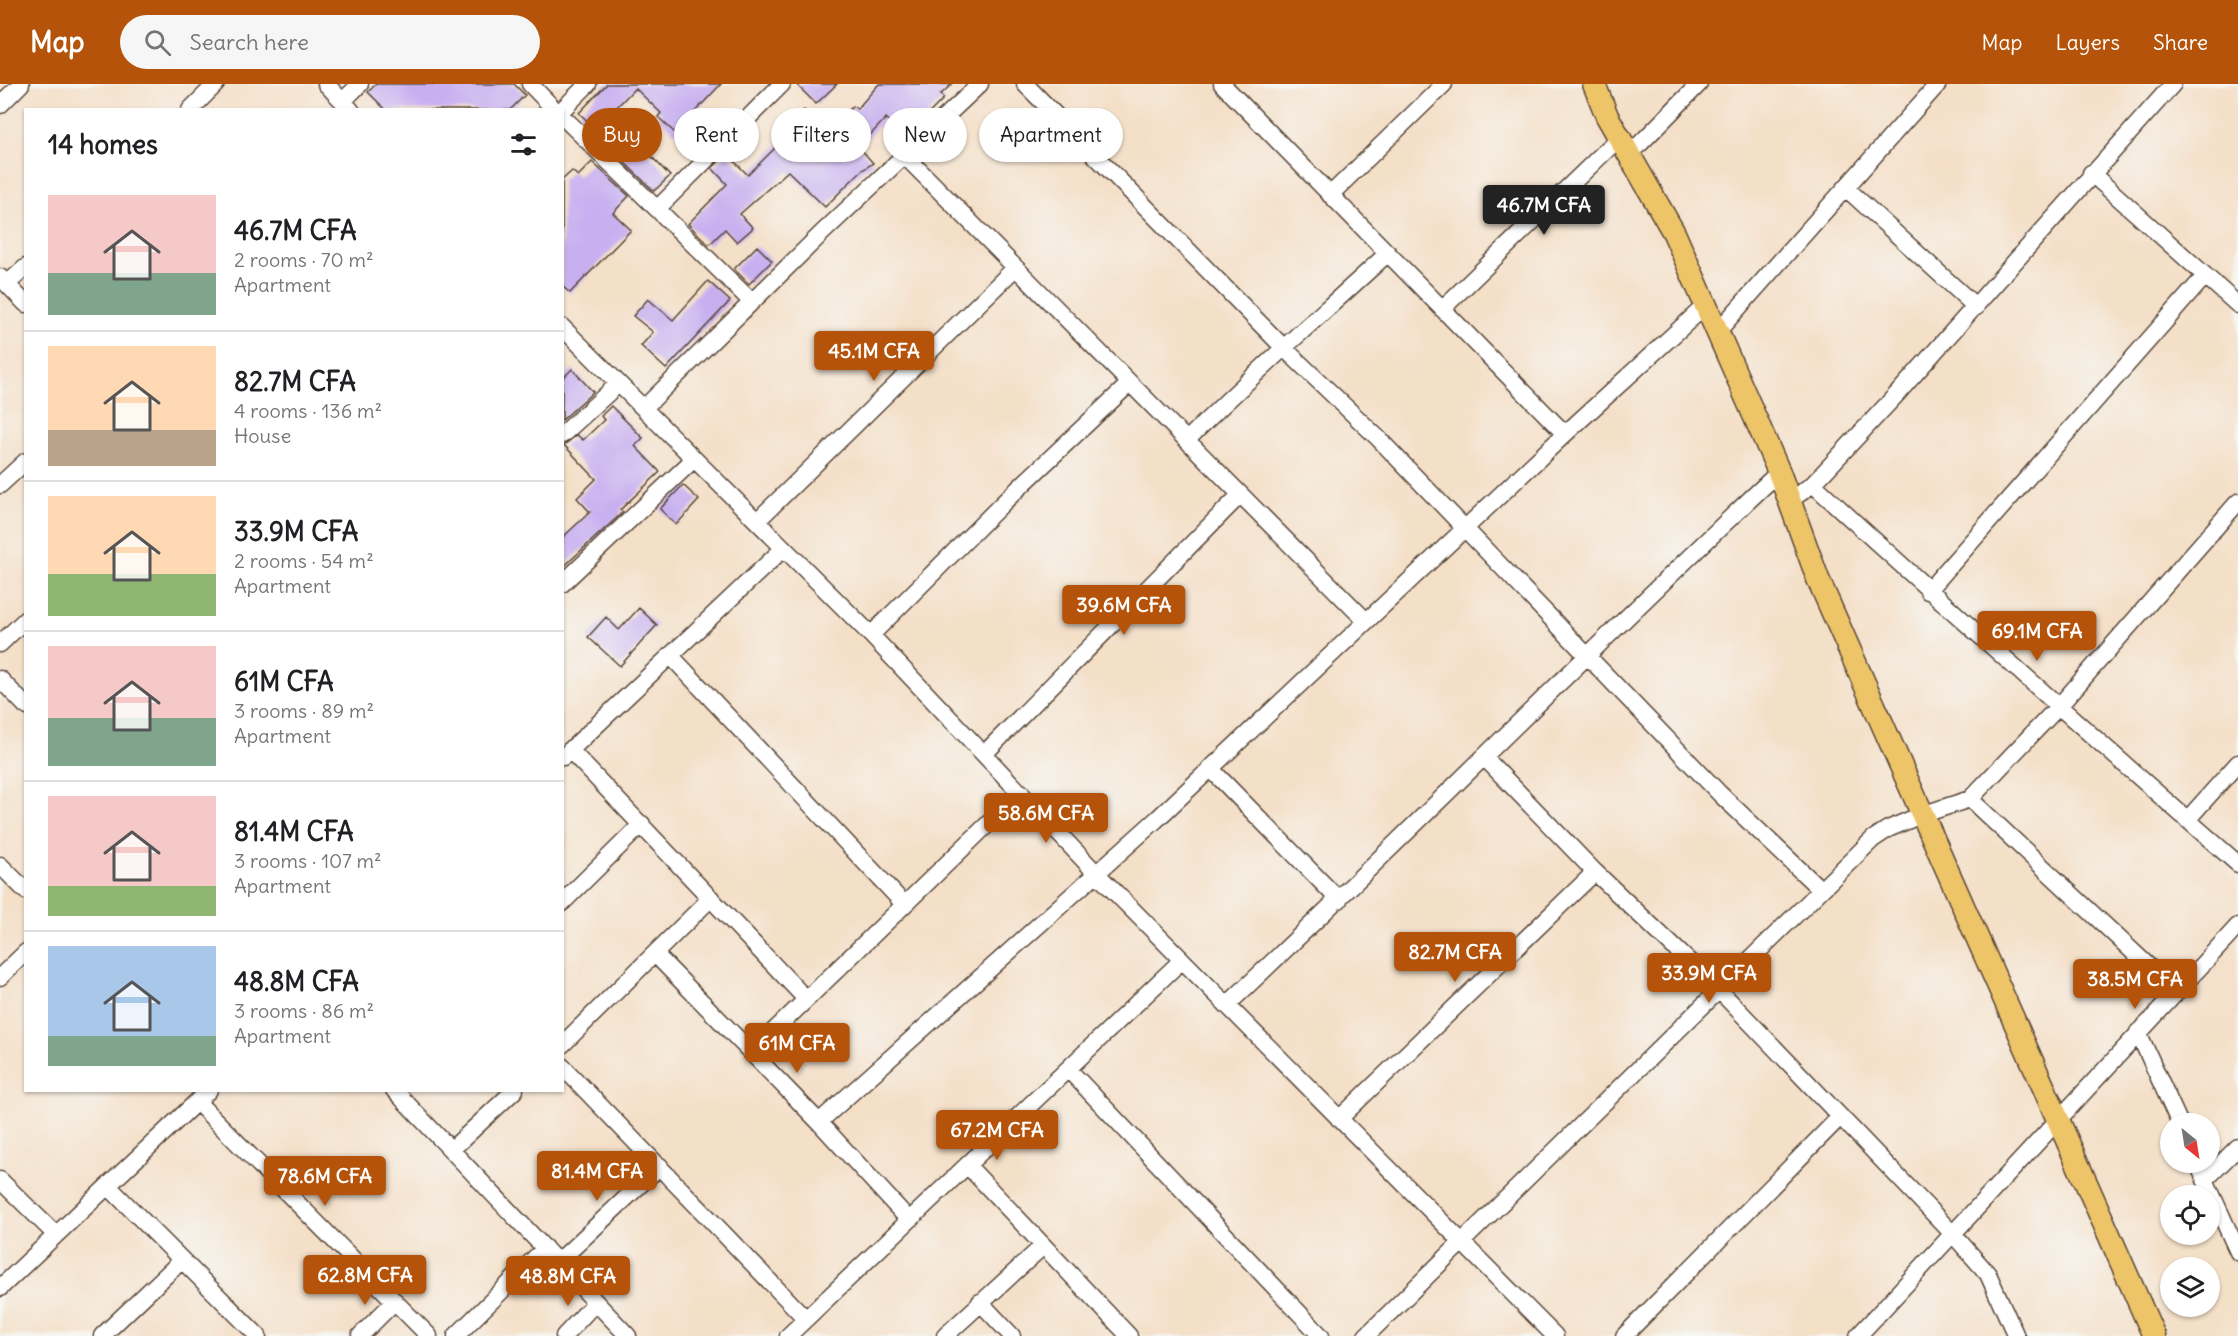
<!DOCTYPE html>
<html lang="en">
<head>
<meta charset="utf-8">
<style>
  :root { --surface:#fff; --page:#f6f6f6; --text:#202124; --muted:#757577; --line:#e0e0e0; --accent:#b45309 }
  body { margin:0; font-family:Delius,sans-serif; background:var(--page); color:var(--text); height:100vh; display:flex; flex-direction:column; font-size:22px; white-space:nowrap }
  * { box-sizing:border-box; margin:0 }
  p { font-size:20px; color:var(--muted) }
  .icon { flex:none; width:33px; height:33px; fill:none; stroke:currentColor; stroke-width:2; stroke-linecap:round; stroke-linejoin:round }
  .map { position:relative; flex:1; overflow:hidden }
  .details { position:absolute; left:24px; top:24px; width:540px; height:984px; display:flex; flex-direction:column; background:var(--surface); border-radius:0px; box-shadow:0 2px 4px #0004 }
  .details>* { flex:none }
  .hud { position:absolute; left:582px; top:24px; width:570px; height:54px; display:flex; gap:12px }
  .needle { width:39px; rotate:150deg }
  .buttons { position:absolute; left:2160px; top:1029px; display:grid; gap:12px }
  .buttons a { display:grid; place-items:center; width:60px; height:60px; border-radius:50%; background:var(--surface); box-shadow:0 2px 4px #0004; font-size:30px }
  .price { position:absolute; translate:-50% -51px; padding:0 14px; border-radius:6px; background:var(--accent); color:#fff; font-size:20px; line-height:39px; filter:drop-shadow(0 2px 3px #0008) }
  .price::after { content:''; position:absolute; left:50%; top:36px; width:18px; height:14px; margin-left:-9px; background:inherit; clip-path:polygon(0 0,100% 0,50% 100%) }
  .price.selected { background:#222; color:#fff }
  ul { padding:0; list-style:none }
  li { display:flex; align-items:center; gap:18px; height:150px; padding:0 24px }
  li+li { border-top:2px solid var(--line) }
  li span { display:grid; place-items:center; flex:none; width:168px; height:120px; border-radius:0px; color:#555 }
  li>.icon { margin-inline-start:auto }
  span .icon { width:72px; height:72px; fill:#fffc; stroke-width:1 }
  li b { font-size:26px }
  h2 { display:flex; justify-content:space-between; align-items:center; height:72px; padding:0 24px; font-size:26px }
  .pill { padding:0 21px; border-radius:27px; background:var(--surface); box-shadow:0 2px 4px #0004; font-size:21px; line-height:54px }
  .pill.selected { background:var(--accent); color:#fff }
  header { display:flex; align-items:center; gap:36px; box-sizing:border-box; height:84px; padding:0 30px; background:var(--accent); color:#fff }
  header strong { font-size:28px }
  nav { display:flex; gap:33px; margin-inline-start:auto; font-size:21px }
  .search { width:420px; height:54px; background:var(--page); display:flex; align-items:center; gap:15px; box-sizing:border-box; padding:0 21px; border-radius:33px; color:var(--muted); font-size:22px }
  .map>svg:first-child { display:block }
</style>
</head>
<body>
<header>
<strong>Map</strong>
<div class="search"><svg class="icon" aria-label="search" viewBox="0 0 24 24"><circle cx="10" cy="10" r="6"/><path d="M15 15l6 6"/></svg>Search here</div>
<nav><a>Map</a><a>Layers</a><a>Share</a></nav>
</header>
<div class="map">
<svg width="2238" height="1252" viewBox="0 0 2238 1252">
  <rect width="100%" height="100%" fill="#f6f6f2"/>
  <filter id="ink" filterUnits="userSpaceOnUse"><feTurbulence type="fractalNoise" baseFrequency=".0167" numOctaves="2"/><feDisplacementMap in="SourceGraphic" scale="12" xChannelSelector="R" yChannelSelector="G"/><feConvolveMatrix kernelMatrix="1 2 1 2 8 2 1 2 1" color-interpolation-filters="sRGB"/></filter>
  <filter id="wash" filterUnits="userSpaceOnUse"><feTurbulence type="fractalNoise" baseFrequency=".008" numOctaves="4" result="noise"/><feDisplacementMap in="SourceGraphic" scale="24" xChannelSelector="R" yChannelSelector="G"/><feGaussianBlur stdDeviation="1.35" result="paint"/><feColorMatrix in="noise" values="0 0 0 0 0 0 0 0 0 0 0 0 0 0 0 0 0 1.4 0 .05"/><feComposite in="paint" operator="in"/></filter>
  <g filter="url(#wash)">
    <rect width="100%" height="100%" fill="#f4dfc7"/>
    <g id="blocks">
      <path fill="#c8b0f0" d="M 376,0 L 514,0 L 525,11 L 510,26 L 386,26 L 368,8 Z
        M 607,0 L 721,0 L 675,49 L 658,33 L 661,29 L 635,4 L 615,25 L 637,46 L 632,52 L 670,92 L 654,107 L 622,76 L 625,73 L 579,29 Z
        M 796,0 L 837,0 L 816,20 Z
        M 879,0 L 952,0 L 940,11 L 944,14 L 906,53 L 886,34 L 859,63 L 873,79 L 861,87 L 825,123 L 788,87 L 740,130 L 753,144 L 737,158 L 725,145 L 709,161 L 688,140 L 727,100 L 712,84 L 727,70 L 748,91 L 785,54 L 780,48 L 804,26 L 827,50 L 853,22 L 857,25 Z
        M 592,78 L 629,112 L 613,129 L 631,146 L 570,209 L 562,202 L 562,96 L 572,87 L 578,92 Z
        M 757,162 L 772,177 L 749,200 L 734,185 Z
        M 708,197 L 730,217 L 666,285 L 641,262 L 653,248 L 633,232 L 648,215 L 673,236 Z
        M 572,285 L 593,308 L 562,336 L 562,295 Z
        M 611,322 L 643,354 L 635,362 L 660,388 L 620,426 L 623,428 L 562,484 L 562,454 L 590,428 L 577,414 L 596,395 L 564,361 L 577,351 L 583,356 L 604,336 L 601,332 Z
        M 683,401 L 699,416 L 676,441 L 660,425 Z
        M 639,524 L 657,541 L 620,582 L 588,553 L 606,533 L 619,546 Z"/>
    </g>
  </g>
  <g filter="url(#ink)">
    <use href="#blocks" fill-opacity="0" stroke="#574537" stroke-width="1.5"/>
    <g fill="none" stroke-linecap="round" stroke-linejoin="round">
      <g stroke="#574537" stroke-width="19">
        <path id="minor" d="M 326,0 L 351,26
          M 530,0 L 555,26
          M 1025,0 L 1285,265 L 1378,354 L 1720,710 L 1820,805
          M 1222,0 L 1565,350
          M 343,17 L 360,0
          M 0,21 L 21,0
          M 190,26 L 216,0
          M 562,26 L 588,0
          M 562,32 L 752,218
          M 904,71 L 1366,537
          M 1629,71 L 1699,0
          M 2091,89 L 2238,221
          M 1847,105 L 1976,223
          M 1330,111 L 1444,0
          M 658,124 L 782,0
          M 0,193 L 26,220
          M 7,200 L 26,183
          M 1442,225 L 1620,53
          M 562,243 L 871,551 L 1096,789 L 1555,1252
          M 1718,247 L 1938,0
          M 644,324 L 822,149 L 980,0
          M 562,351 L 618,300
          M 1187,356 C 1251,291 1321,231 1388,169
          M 1813,400 C 1953,529 2095,655 2238,780
          M 0,401 L 26,377
          M 1789,417 L 1813,400 L 1897,310 L 2173,0
          M 757,437 L 1015,184
          M 562,500 L 693,376
          M 1928,507 L 2205,192
          M 871,551 L 1004,418 L 1129,300
          M 0,560 L 26,535
          M 670,571 L 904,820
          M 0,595 L 26,622
          M 570,666 L 806,915
          M 985,669 L 1239,412
          M 563,673 L 784,464
          M 1484,673 L 1595,788 L 1720,907 L 1952,1149 L 1988,1190 L 2016,1252
          M 1210,684 L 1339,816
          M 1970,715 L 2176,908
          M 2187,736 L 2238,679
          M 0,781 L 26,807
          M 562,819 L 642,740
          M 656,871 L 819,1038 L 909,1136
          M 0,893 L 26,868
          M 1227,921 C 1413,746 1592,563 1779,388
          M 2138,948 L 2180,1040
          M 562,961 L 711,814
          M 752,968 L 1021,708
          M 562,982 L 806,1235
          M 1068,985 L 1321,1252
          M 394,1006 L 628,1252
          M 197,1018 L 429,1252
          M 1339,1035 L 1595,788
          M 819,1038 L 1156,736 L 1565,350 L 1706,221
          M 452,1065 L 515,1006
          M 2197,1078 L 2238,1168
          M 967,1081 L 1129,1252
          M 0,1096 L 56,1151
          M 2205,1096 L 2238,1063
          M 108,1102 L 258,1252
          M 558,1178 L 660,1082
          M 0,1204 L 209,1006
          M 980,1218 L 1012,1252
          M 102,1252 L 182,1176
          M 360,1252 L 395,1217
          M 456,1252 L 545,1164
          M 564,1252 L 596,1218
          M 788,1252 L 1182,876
          M 945,1252 L 1043,1162
          M 1366,1252 L 1873,755 L 1888,745 L 1921,731 L 1970,715 L 2060,621 L 2238,418
          M 1624,1252 L 1840,1033
          M 1858,1252 L 2238,842"/>
      </g>
      <g stroke="#574537" stroke-width="25">
        <path id="major" d="M 1594,0 L 1607,32 L 1674,149 L 1779,388 L 1818,495 L 2154,1252"/>
      </g>
      <use href="#minor" stroke="#fff" stroke-width="16"/>
      <use href="#major" stroke="#eec469" stroke-width="22"/>
    </g>
  </g>
</svg>
<div class="buttons">
<a><svg class="needle" viewBox="-14 -14 28 28"><path d="M0-13l5 13h-10z" fill="#e53935"/><path d="M0 13l5-13h-10z" fill="#757577"/></svg></a>
<a><svg class="icon" aria-label="locate" viewBox="0 0 24 24"><circle cx="12" cy="12" r="6"/><path d="M12 2v4M12 18v4M2 12h4M18 12h4"/></svg></a>
<a><svg class="icon" aria-label="layers" viewBox="0 0 24 24"><path d="M12 4l9 5-9 5-9-5zM3 14l9 5 9-5"/></svg></a>
</div>
<b class="price selected" style="left:1544px;top:152px">46.7M CFA</b>
<b class="price" style="left:874px;top:298px">45.1M CFA</b>
<b class="price" style="left:1124px;top:552px">39.6M CFA</b>
<b class="price" style="left:2037px;top:578px">69.1M CFA</b>
<b class="price" style="left:1046px;top:760px">58.6M CFA</b>
<b class="price" style="left:1455px;top:899px">82.7M CFA</b>
<b class="price" style="left:1709px;top:920px">33.9M CFA</b>
<b class="price" style="left:2135px;top:926px">38.5M CFA</b>
<b class="price" style="left:797px;top:990px">61M CFA</b>
<b class="price" style="left:997px;top:1077px">67.2M CFA</b>
<b class="price" style="left:597px;top:1118px">81.4M CFA</b>
<b class="price" style="left:325px;top:1123px">78.6M CFA</b>
<b class="price" style="left:365px;top:1222px">62.8M CFA</b>
<b class="price" style="left:568px;top:1223px">48.8M CFA</b>
<div class="hud">
<a class="pill selected">Buy</a>
<a class="pill">Rent</a>
<a class="pill">Filters</a>
<a class="pill">New</a>
<a class="pill">Apartment</a>
</div>
<section class="details">
<h2>14 homes<svg class="icon" aria-label="filters" viewBox="0 0 24 24"><path d="M4 7h16M4 17h16"/><circle cx="9" cy="7" r="2"/><circle cx="15" cy="17" r="2"/></svg></h2>
<ul>
<li><span style="background:linear-gradient(#f6c9c9 65%,#7fa58c 0)"><svg class="icon" aria-label="home" viewBox="0 0 24 24"><path d="M3 11l9-7 9 7M6 9v11h12V9"/></svg></span><div><b>46.7M CFA</b><p>2 rooms · 70 m²</p><p>Apartment</p></div></li>
<li><span style="background:linear-gradient(#ffd9b3 70%,#b9a48a 0)"><svg class="icon" aria-label="home" viewBox="0 0 24 24"><path d="M3 11l9-7 9 7M6 9v11h12V9"/></svg></span><div><b>82.7M CFA</b><p>4 rooms · 136 m²</p><p>House</p></div></li>
<li><span style="background:linear-gradient(#ffd9b3 65%,#8fb573 0)"><svg class="icon" aria-label="home" viewBox="0 0 24 24"><path d="M3 11l9-7 9 7M6 9v11h12V9"/></svg></span><div><b>33.9M CFA</b><p>2 rooms · 54 m²</p><p>Apartment</p></div></li>
<li><span style="background:linear-gradient(#f6c9c9 60%,#7fa58c 0)"><svg class="icon" aria-label="home" viewBox="0 0 24 24"><path d="M3 11l9-7 9 7M6 9v11h12V9"/></svg></span><div><b>61M CFA</b><p>3 rooms · 89 m²</p><p>Apartment</p></div></li>
<li><span style="background:linear-gradient(#f6c9c9 75%,#8fb573 0)"><svg class="icon" aria-label="home" viewBox="0 0 24 24"><path d="M3 11l9-7 9 7M6 9v11h12V9"/></svg></span><div><b>81.4M CFA</b><p>3 rooms · 107 m²</p><p>Apartment</p></div></li>
<li><span style="background:linear-gradient(#a9c7e8 75%,#7fa58c 0)"><svg class="icon" aria-label="home" viewBox="0 0 24 24"><path d="M3 11l9-7 9 7M6 9v11h12V9"/></svg></span><div><b>48.8M CFA</b><p>3 rooms · 86 m²</p><p>Apartment</p></div></li>
</ul>
</section>
</div>
</body>
</html>
